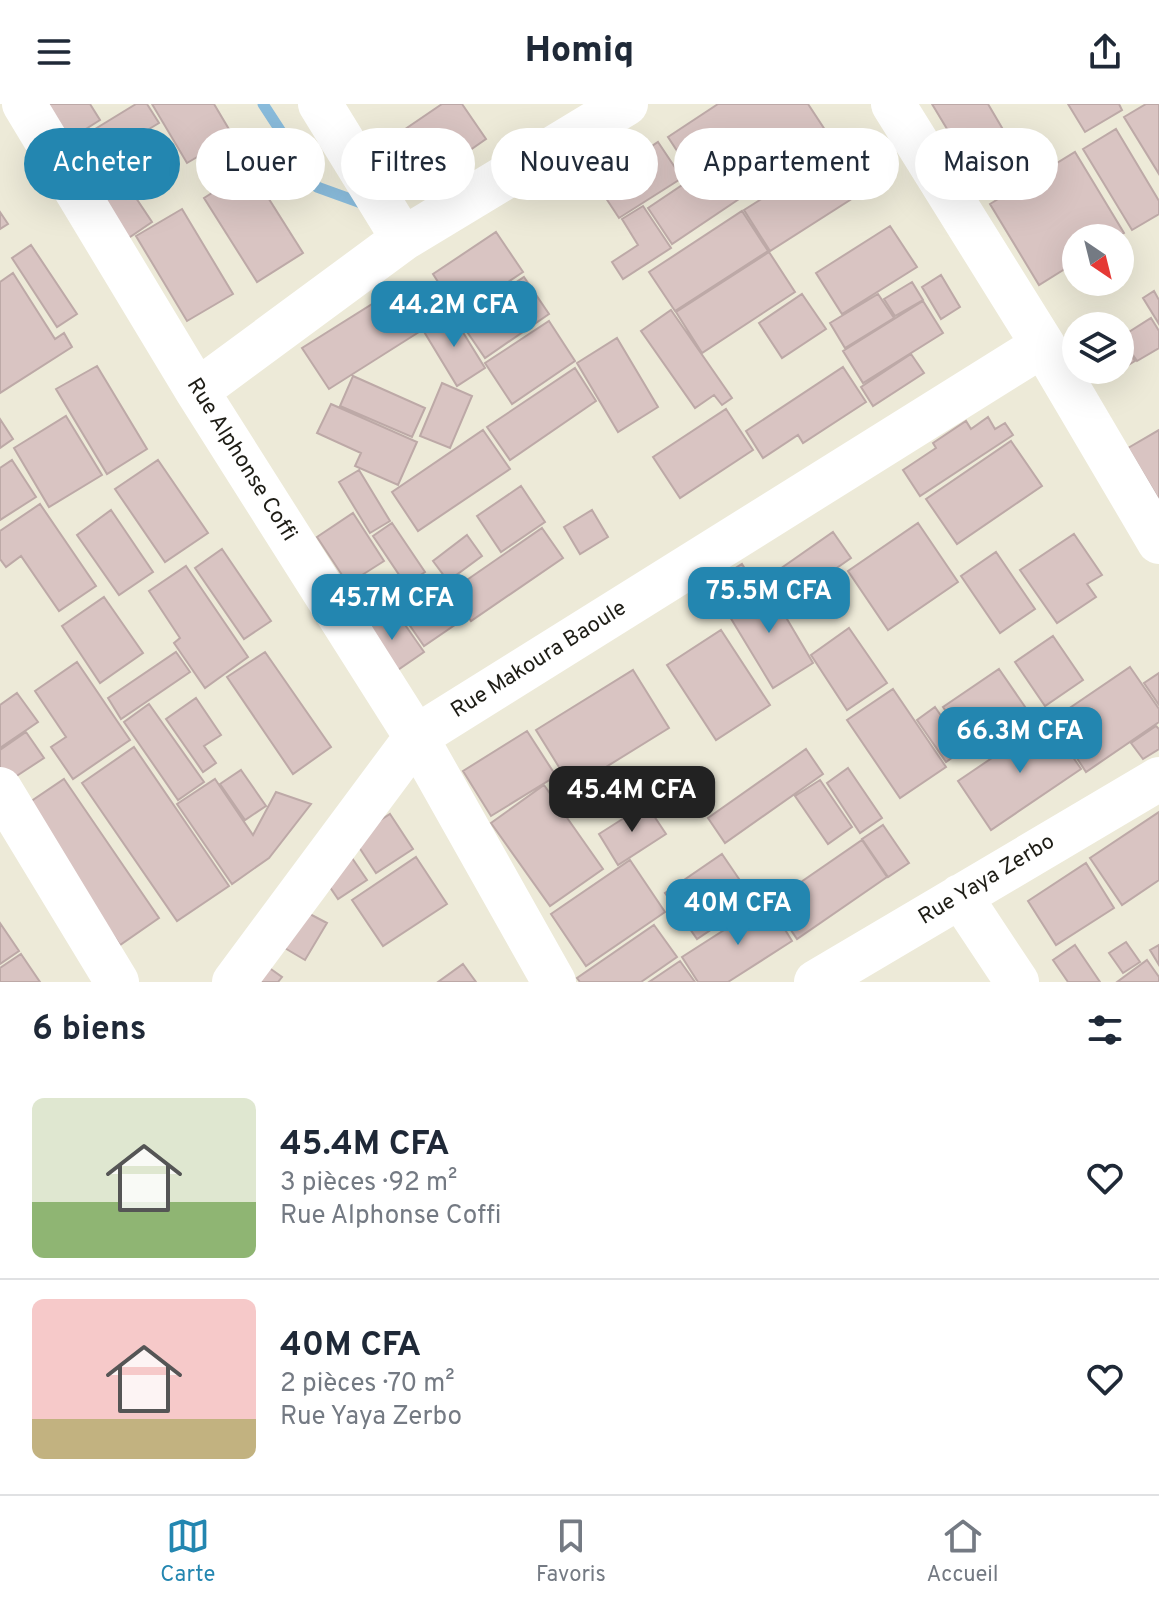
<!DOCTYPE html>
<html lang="fr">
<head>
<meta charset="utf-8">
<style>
  :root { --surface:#fff; --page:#f6f6f7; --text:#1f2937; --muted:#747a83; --line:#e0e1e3; --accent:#2386b0 }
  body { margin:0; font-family:Overpass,sans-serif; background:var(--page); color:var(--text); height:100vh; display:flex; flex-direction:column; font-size:30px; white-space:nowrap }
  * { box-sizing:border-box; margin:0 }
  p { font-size:26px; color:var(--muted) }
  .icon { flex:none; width:44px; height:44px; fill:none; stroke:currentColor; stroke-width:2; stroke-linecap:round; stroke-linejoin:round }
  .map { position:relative; height:878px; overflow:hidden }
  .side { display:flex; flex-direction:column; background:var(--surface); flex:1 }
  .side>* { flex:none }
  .hud { position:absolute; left:24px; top:24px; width:1112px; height:72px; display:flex; gap:16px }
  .needle { width:52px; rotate:145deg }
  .buttons { position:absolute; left:1062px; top:120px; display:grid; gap:16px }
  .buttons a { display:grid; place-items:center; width:72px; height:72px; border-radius:50%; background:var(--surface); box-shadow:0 8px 32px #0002; font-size:40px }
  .price { position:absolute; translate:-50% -68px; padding:0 18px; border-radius:16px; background:var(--accent); color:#fff; font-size:26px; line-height:52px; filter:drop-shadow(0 2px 4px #0008) }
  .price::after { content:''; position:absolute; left:50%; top:48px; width:24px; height:18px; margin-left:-12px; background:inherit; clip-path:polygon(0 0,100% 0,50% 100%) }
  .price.active { background:#222; color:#fff }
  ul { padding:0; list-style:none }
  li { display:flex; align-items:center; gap:24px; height:200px; padding:0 32px }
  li+li { border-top:2px solid var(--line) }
  li span { display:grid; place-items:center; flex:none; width:224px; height:160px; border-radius:12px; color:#555 }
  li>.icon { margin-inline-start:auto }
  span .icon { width:96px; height:96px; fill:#fffc; stroke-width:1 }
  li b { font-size:34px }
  h2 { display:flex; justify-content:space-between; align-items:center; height:96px; padding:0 32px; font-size:34px }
  .tag { padding:0 28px; border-radius:36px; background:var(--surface); box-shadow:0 8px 32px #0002; font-size:28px; line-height:72px }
  .tag.active { background:var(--accent); color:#fff }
  header { display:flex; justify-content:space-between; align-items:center; height:104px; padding:0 32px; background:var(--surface); font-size:36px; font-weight:800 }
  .dock { display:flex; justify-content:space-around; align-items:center; height:112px; border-top:2px solid var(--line); background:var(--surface); font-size:22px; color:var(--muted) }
  .dock a { display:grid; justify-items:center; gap:4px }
  .dock .active { color:var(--accent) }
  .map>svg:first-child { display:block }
</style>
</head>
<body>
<header><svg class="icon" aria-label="menu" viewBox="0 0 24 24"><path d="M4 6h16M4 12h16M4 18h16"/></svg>Homiq<svg class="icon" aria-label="share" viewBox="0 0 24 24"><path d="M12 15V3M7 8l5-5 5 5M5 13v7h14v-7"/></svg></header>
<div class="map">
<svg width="1159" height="878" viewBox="0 0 1159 878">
  <rect width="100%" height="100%" fill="#edead8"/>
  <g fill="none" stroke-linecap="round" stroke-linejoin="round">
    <path stroke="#89bbdb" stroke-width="11" d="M 263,0 L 317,83 L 364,100"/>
  </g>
  <path fill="#d9c4c2" stroke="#bda9a7" stroke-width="2" d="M 37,0 L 90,0 L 100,16 L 62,40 Z
    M 136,0 L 147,0 L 159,19 L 78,68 L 64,44 Z
    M 152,0 L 214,0 L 233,32 L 187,59 Z
    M 442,0 L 462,0 L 486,35 L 404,92 L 373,47 Z
    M 718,0 L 808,0 L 831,35 L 761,81 L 734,39 L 691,68 L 668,33 Z
    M 932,0 L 988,0 L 1028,68 L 988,93 Z
    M 1068,0 L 1119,0 L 1122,6 L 1085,28 Z
    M 1146,0 L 1159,0 L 1159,70 L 1124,13 Z
    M 1116,25 L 1159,97 L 1159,110 L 1132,126 L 1083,45 Z
    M 658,38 L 682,74 L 619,114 L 596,79 Z
    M 1075,48 L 1124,129 L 1116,134 L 1076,134 L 1076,158 L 1039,181 L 990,100 Z
    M 834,49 L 861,89 L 770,147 L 744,106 Z
    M 122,57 L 139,83 L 132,88 L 152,118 L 127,135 L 90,79 Z
    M 718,57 L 742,93 L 672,140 L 648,104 Z
    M 250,65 L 303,149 L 257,178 L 204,94 Z
    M 643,102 L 671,144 L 623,175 L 612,158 L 638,141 L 622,115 Z
    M 182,105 L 233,190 L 187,217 L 136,132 Z
    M 742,107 L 768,147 L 675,207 L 649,168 Z
    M 0,108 L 8,120 L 0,125 Z
    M 890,122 L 917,163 L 842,210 L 816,169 Z
    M 496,128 L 523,168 L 459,211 L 433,170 Z
    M 31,141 L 77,210 L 57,223 L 12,154 Z
    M 769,148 L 795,188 L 702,249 L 676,208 Z
    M 13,169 L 55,235 L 64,229 L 72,243 L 0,289 L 0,178 Z
    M 941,171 L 960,203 L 941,215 L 922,183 Z
    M 524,173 L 549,210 L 485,254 L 459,216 Z
    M 912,178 L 923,196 L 895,212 L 884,195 Z
    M 393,187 L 419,228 L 329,285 L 302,244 Z
    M 1154,187 L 1159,196 L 1159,220 L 1143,194 Z
    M 802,190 L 826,225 L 782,254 L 759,219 Z
    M 878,190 L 894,214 L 845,244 L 830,219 Z
    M 923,197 L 943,229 L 863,279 L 843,247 Z
    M 671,206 L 732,294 L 722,301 L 714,291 L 695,304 L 641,227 Z
    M 451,209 L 485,264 L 457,282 L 423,226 Z
    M 1151,214 L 1159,227 L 1159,244 L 1137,257 L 1121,233 Z
    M 549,217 L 575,257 L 512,300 L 485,259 Z
    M 1120,232 L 1135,257 L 1107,274 L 1102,266 L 1120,266 Z
    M 617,234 L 658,303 L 618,328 L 577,259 Z
    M 911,250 L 924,269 L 873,302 L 861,283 Z
    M 97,262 L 147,345 L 107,370 L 56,285 Z
    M 843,263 L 866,298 L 803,339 L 798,331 L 763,354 L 746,327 Z
    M 575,264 L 596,297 L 510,356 L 487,323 Z
    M 353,272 L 425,304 L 412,333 L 340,302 Z
    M 442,279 L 472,292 L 450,344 L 420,332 Z
    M 331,300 L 417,338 L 398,381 L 355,362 L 361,349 L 317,329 Z
    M 726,305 L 753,346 L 680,394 L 653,353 Z
    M 66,312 L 102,371 L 49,403 L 14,344 Z
    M 988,313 L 995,325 L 1005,319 L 1013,331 L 920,392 L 903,366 L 936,344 L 933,339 L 966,317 L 971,325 Z
    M 0,315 L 13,335 L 0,344 Z
    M 483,326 L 510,365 L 418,427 L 392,388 Z
    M 1159,326 L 1159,396 L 1128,344 Z
    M 1011,337 L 1042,382 L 957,440 L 926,395 Z
    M 12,356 L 36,393 L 0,416 L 0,364 Z
    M 158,356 L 208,429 L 165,458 L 115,385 Z
    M 359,366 L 390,417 L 370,429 L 339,378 Z
    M 521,382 L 545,418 L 501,448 L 477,412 Z
    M 40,400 L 96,482 L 59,507 L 21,452 L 6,463 L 0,455 L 0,427 Z
    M 111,406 L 153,468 L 119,491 L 77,431 Z
    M 592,406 L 608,433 L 580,450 L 564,423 Z
    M 353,409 L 384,457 L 348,480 L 317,433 Z
    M 392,419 L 425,468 L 406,481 L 373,432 Z
    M 918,419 L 958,478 L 888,526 L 848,467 Z
    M 542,424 L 563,454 L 471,517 L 451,487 Z
    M 833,428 L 851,454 L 798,491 L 780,465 Z
    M 1074,430 L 1102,471 L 1087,480 L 1096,493 L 1057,519 L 1020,466 Z
    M 467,431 L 482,452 L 448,477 L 433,457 Z
    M 222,445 L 271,517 L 244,535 L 195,464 Z
    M 996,448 L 1035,505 L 1000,529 L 961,472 Z
    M 742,460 L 754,479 L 718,501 L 707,482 Z
    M 186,462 L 248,553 L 205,584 L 174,539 L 180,534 L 149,487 Z
    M 765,478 L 813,559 L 773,584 L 724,503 Z
    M 448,488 L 465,514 L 424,542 L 406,516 Z
    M 104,493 L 143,549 L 100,579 L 62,522 Z
    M 394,505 L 424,548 L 389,572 L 359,529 Z
    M 849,524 L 887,579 L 847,606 L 811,551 Z
    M 721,526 L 770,601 L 716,636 L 667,561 Z
    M 1053,532 L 1083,576 L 1045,602 L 1015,558 Z
    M 176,548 L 190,568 L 121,615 L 108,594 Z
    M 265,548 L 331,643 L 293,670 L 227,573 Z
    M 77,558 L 130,636 L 73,675 L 51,643 L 66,633 L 35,587 Z
    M 1130,563 L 1159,605 L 1159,618 L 1086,668 L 1052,616 Z
    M 999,565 L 1032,613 L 976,651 L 943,603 Z
    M 633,566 L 669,624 L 572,684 L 536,626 Z
    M 1159,569 L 1159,601 L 1144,579 Z
    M 893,585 L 946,663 L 900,694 L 847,616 Z
    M 17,589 L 38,618 L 0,644 L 0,601 Z
    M 196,594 L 221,631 L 204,642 L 216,659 L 203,668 L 166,615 Z
    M 149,600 L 204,678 L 178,696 L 124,618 Z
    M 935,603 L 964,645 L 946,658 L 917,616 Z
    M 1048,616 L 1081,665 L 991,726 L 958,677 Z
    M 1156,622 L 1159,625 L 1159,645 L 1143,655 L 1131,639 Z
    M 527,627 L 556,672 L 491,712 L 463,667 Z
    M 26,628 L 44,654 L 9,677 L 0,664 L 0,646 Z
    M 134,643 L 229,782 L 177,817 L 82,679 Z
    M 806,645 L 823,670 L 725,739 L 708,714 Z
    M 848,664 L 882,714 L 860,729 L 827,679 Z
    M 241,666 L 266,702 L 245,716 L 220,680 Z
    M 64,675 L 159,814 L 120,841 L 24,702 Z
    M 215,675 L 253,731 L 276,688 L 311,700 L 269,754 L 232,780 L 177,700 Z
    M 820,676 L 852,723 L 828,740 L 795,692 Z
    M 544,681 L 603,765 L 550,802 L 491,719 Z
    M 638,688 L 645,700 L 626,712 L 618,701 Z
    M 646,700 L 666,730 L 618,761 L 599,730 Z
    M 1159,708 L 1159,776 L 1122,801 L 1090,754 Z
    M 390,710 L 413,745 L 376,769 L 353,734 Z
    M 883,721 L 909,759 L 888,773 L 862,735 Z
    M 862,736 L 887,773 L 797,835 L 772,798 Z
    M 722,750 L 754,797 L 697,835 L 665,789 Z
    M 350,751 L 367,776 L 338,795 L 321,770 Z
    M 416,753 L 447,800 L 383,842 L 352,796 Z
    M 630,756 L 665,808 L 586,862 L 551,810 Z
    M 1086,759 L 1114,804 L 1056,841 L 1028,797 Z
    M 768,798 L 792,837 L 728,878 L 698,878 L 682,853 Z
    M 304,807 L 327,819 L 305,856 L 283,843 Z
    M 0,819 L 19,847 L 0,860 Z
    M 654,821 L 677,853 L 641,878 L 580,878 L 577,874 Z
    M 1126,838 L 1140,858 L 1123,869 L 1109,849 Z
    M 1075,841 L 1100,878 L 1068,878 L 1053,856 Z
    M 1159,841 L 1159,861 L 1150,846 Z
    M 21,850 L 40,878 L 0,878 L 0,864 Z
    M 1147,856 L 1159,873 L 1159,878 L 1117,878 Z
    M 680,857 L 695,878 L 649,878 Z
    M 261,858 L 282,873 L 278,878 L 246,878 Z
    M 463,860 L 476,878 L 438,878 Z"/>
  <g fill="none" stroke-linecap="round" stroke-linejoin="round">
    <path stroke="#fff" stroke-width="44" d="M 24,0 L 197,287 L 416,633 L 554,878
      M 320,0 L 403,135
      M 893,0 L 1043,241 L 1159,438
      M 197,287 L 403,135 L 626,0
      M 0,685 L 117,878
      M 960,792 L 1017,878
      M 234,878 L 416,633 L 1043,241
      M 816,878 L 1159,675"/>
  </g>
  <g text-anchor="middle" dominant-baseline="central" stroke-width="7" stroke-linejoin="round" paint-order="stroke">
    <g font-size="22" fill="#1e1d16" stroke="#fff">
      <text transform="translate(241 356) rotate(58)">Rue Alphonse Coffi</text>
      <text transform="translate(539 556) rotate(-32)">Rue Makoura Baoule</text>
      <text transform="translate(987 776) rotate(-31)">Rue Yaya Zerbo</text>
    </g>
  </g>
</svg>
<div class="buttons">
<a><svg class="needle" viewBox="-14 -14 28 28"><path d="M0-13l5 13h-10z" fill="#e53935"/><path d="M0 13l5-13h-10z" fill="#747a83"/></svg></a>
<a><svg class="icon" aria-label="layers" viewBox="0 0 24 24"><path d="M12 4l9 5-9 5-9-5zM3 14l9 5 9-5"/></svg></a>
</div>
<b class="price" style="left:454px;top:245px">44.2M CFA</b>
<b class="price" style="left:769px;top:531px">75.5M CFA</b>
<b class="price" style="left:392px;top:538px">45.7M CFA</b>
<b class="price" style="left:1020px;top:671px">66.3M CFA</b>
<b class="price active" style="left:632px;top:730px">45.4M CFA</b>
<b class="price" style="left:738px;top:843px">40M CFA</b>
<div class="hud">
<a class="tag active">Acheter</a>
<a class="tag">Louer</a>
<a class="tag">Filtres</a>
<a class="tag">Nouveau</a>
<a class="tag">Appartement</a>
<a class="tag">Maison</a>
</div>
</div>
<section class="side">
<h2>6 biens<svg class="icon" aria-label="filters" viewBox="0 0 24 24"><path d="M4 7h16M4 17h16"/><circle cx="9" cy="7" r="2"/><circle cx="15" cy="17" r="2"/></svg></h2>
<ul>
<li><span style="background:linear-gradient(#dfe7d0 65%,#8fb573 0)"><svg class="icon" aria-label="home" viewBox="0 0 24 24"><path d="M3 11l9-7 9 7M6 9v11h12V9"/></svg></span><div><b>45.4M CFA</b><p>3 pièces · 92 m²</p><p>Rue Alphonse Coffi</p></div><svg class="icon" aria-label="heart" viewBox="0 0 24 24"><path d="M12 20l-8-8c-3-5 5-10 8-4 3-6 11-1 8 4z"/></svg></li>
<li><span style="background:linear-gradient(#f6c9c9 75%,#c2b280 0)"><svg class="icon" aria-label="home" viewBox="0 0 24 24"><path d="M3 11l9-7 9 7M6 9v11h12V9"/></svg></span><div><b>40M CFA</b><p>2 pièces · 70 m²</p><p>Rue Yaya Zerbo</p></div><svg class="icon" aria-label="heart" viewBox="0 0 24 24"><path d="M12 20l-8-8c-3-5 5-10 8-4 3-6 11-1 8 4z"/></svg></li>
</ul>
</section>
<nav class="dock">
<a class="active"><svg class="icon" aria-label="map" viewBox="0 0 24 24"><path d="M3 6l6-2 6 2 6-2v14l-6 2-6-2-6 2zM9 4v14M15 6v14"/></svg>Carte</a>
<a><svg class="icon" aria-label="saved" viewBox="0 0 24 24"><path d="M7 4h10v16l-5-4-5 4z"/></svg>Favoris</a>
<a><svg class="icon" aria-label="home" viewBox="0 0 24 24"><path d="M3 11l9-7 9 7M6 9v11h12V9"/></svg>Accueil</a>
</nav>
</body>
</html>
